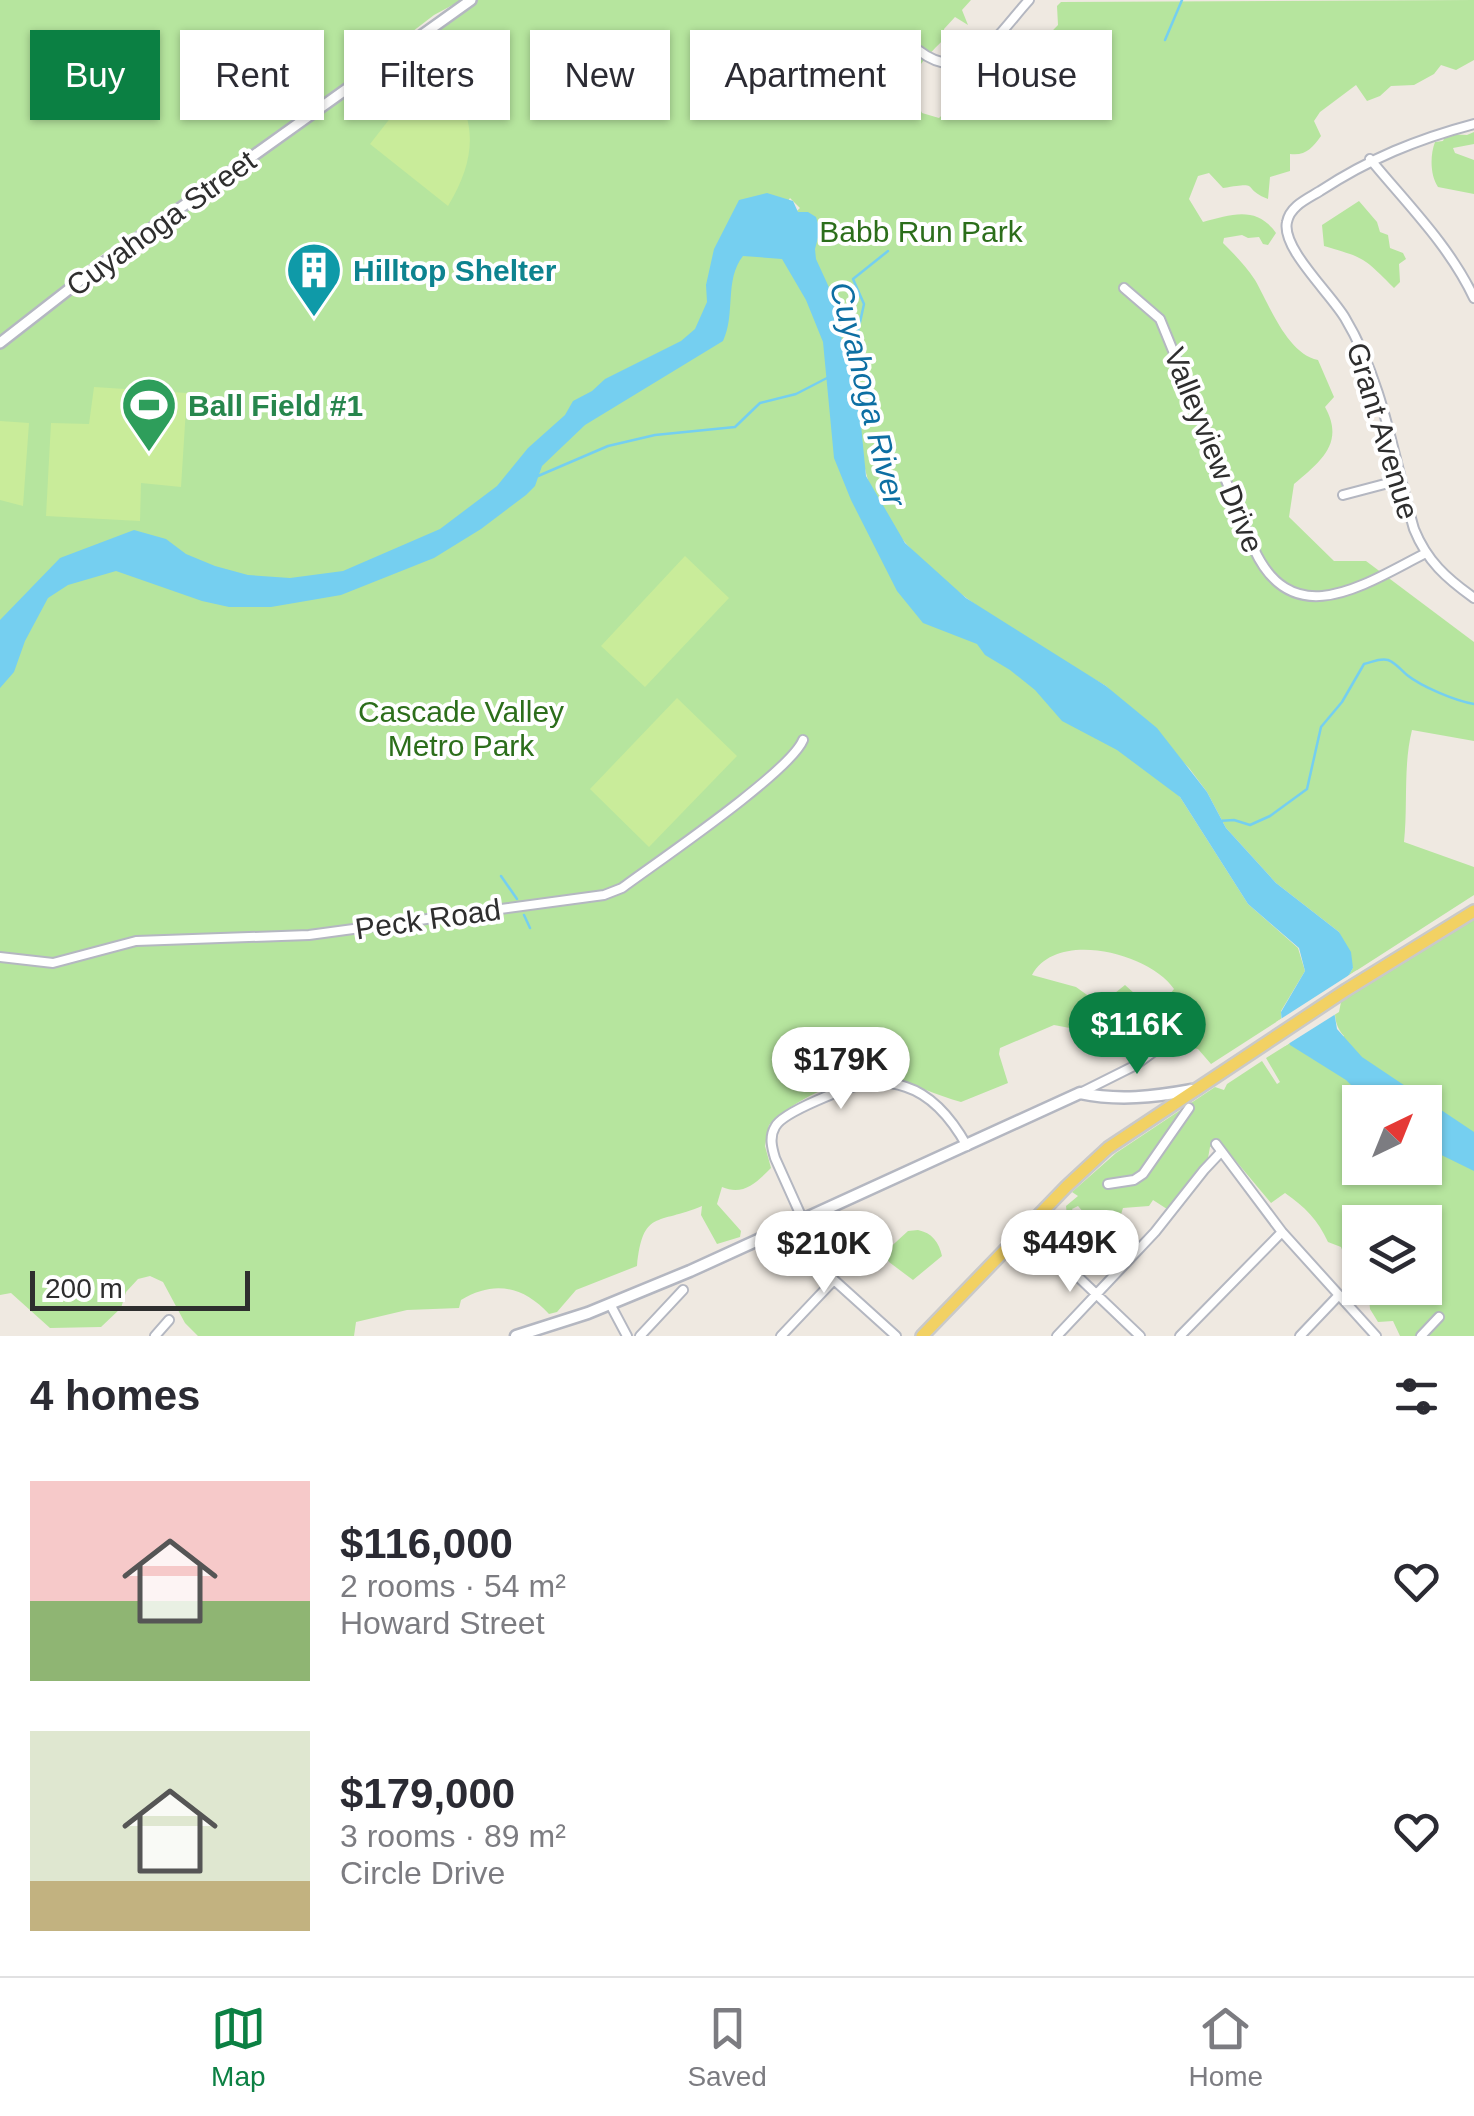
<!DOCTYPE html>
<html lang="en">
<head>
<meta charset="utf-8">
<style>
  :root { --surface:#fff; --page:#f7f7f7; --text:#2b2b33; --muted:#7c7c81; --line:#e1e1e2; --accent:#0b8043 }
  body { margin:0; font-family:Arial,sans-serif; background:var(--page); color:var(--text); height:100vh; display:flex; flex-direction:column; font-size:38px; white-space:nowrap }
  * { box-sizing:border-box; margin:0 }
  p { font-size:32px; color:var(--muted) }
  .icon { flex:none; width:55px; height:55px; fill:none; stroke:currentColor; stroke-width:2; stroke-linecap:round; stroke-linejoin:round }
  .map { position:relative; height:1336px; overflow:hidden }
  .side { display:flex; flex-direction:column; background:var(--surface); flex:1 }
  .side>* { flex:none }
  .banner { position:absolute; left:30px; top:30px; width:1415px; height:90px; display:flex; gap:20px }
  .needle { width:65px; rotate:43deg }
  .fabs { position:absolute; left:1342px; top:1085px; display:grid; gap:20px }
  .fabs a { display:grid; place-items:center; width:100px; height:100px; border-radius:0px; background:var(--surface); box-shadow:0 2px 8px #0004; font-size:50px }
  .scale { position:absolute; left:30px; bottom:25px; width:220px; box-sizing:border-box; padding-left:10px; border:5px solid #2e2e2e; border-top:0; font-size:28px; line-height:35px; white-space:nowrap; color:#2e2e2e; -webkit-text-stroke:8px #fff; paint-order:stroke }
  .price { position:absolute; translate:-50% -85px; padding:0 22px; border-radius:35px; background:#fff; color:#222; font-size:32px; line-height:65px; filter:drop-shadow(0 2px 5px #0008) }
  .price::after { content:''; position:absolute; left:50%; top:60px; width:30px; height:22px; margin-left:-15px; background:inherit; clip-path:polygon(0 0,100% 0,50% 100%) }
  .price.current { background:var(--accent); color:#fff }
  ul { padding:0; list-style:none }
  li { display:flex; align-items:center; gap:30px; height:250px; padding:0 30px }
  li span { display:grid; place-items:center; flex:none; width:280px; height:200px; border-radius:0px; color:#555 }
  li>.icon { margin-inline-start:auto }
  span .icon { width:120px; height:120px; fill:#fffc; stroke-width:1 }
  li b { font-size:42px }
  h2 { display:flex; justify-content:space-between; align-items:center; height:120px; padding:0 30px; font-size:42px }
  .pill { padding:0 35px; border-radius:0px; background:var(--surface); box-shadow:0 2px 8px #0004; font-size:35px; line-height:90px }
  .pill.current { background:var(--accent); color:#fff }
  .tabs { display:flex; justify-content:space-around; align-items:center; height:140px; border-top:2px solid var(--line); background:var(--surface); font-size:28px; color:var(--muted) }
  .tabs a { display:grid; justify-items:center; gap:5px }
  .tabs .current { color:var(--accent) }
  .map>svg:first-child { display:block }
</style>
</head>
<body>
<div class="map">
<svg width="1474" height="1336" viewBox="0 0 1474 1336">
  <rect width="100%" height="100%" fill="#efe9e1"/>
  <path fill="#b6e59e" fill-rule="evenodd" d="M 0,0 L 462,0 L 434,15 L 326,98 L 93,261 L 0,338 Z
    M 471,0 L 971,0 L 962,10 L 968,25 L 955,17 L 944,29 L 945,38 C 919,65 902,77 922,113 L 939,118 L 956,102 L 956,82 L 964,72 L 979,77 L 990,95 L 1058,25 L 1057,6 L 1061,2 L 1474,0 L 1474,60 L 1456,70 L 1441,65 L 1434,74 L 1414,85 L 1391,86 L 1380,96 L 1367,101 L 1356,85 L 1320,112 L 1314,121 L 1321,136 C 1312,148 1306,156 1290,154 L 1290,171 L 1270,177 L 1268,199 C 1240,188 1263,181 1223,188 L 1209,173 L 1198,176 L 1189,199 L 1203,222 C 1231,215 1256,205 1276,233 L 1268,245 L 1263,244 L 1259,237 L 1248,238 L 1242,235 L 1224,238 L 1223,243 C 1235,255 1246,266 1255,280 C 1269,304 1287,354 1318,360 L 1334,397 L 1325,407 C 1345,443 1321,461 1294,484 L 1289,517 L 1334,561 L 1366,561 L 1474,642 L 1474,741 L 1412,730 C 1403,766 1408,805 1404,842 L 1474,867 L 1474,895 L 1348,976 L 1353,968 L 1339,932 L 1276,883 L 1226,828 L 1207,792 L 1189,768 L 1106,686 C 1028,640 889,566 866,473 C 858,443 858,412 856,382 L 834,415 L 926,616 L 1101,706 L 1180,797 L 1248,904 L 1298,948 L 1305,971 L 1281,1011 L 1281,1019 L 1211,1064 L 1198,1049 L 1184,1046 L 1189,1030 L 1184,1022 L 1166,1029 L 1134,1011 L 1115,993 L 1125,985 L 1144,1002 L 1165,1000 L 1174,989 C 1150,953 1056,929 1032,975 L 1076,987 L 1136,1030 C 1113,1027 1098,1010 1076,1007 L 1072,1010 L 1078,1021 L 1075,1029 L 1054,1025 L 1000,1048 L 999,1054 L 1008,1083 L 961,1102 C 938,1096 915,1084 893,1080 C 850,1073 799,1095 769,1125 L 765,1146 L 771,1168 C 756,1183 743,1196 722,1187 L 717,1204 L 741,1231 L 740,1237 L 717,1244 L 701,1215 L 702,1206 C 657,1225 643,1209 637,1266 L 576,1290 L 557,1312 L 549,1314 C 523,1286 494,1280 461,1300 L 459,1308 L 407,1310 L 356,1322 L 354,1336 L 198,1336 L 185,1323 L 163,1282 L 150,1276 L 138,1279 L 126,1292 L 121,1308 L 101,1327 L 50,1328 L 11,1293 L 0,1295 L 0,343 L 22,324 L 331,105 ZM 790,198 L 800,208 L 753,253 Z
    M 1474,132 L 1474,144 L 1453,148 L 1455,153 L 1474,160 L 1474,194 L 1438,187 C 1430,175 1430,155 1435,142 L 1443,141 L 1446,134 L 1467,135 Z
    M 1359,201 L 1377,222 L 1380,232 L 1388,235 L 1390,248 L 1403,253 L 1406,259 L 1399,264 L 1400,282 L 1394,288 C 1363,257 1365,258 1324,246 L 1322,225 Z
    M 1474,911 L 1474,1336 L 1400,1336 L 1393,1321 L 1378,1322 L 1370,1309 L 1368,1288 L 1425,1288 L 1425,1222 L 1360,1222 L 1360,1275 L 1352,1277 L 1341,1247 L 1328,1242 C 1318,1220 1305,1207 1285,1193 L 1271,1203 L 1220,1142 L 1210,1147 L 1208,1158 L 1167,1209 L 1153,1200 L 1149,1206 L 1123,1208 L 1117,1227 L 1109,1228 L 1107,1232 L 1098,1235 L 1096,1227 L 1078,1206 L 1072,1209 L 1081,1225 L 1067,1216 L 1066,1206 L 1078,1196 L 1072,1192 L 1116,1153 L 1215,1087 L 1224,1090 L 1227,1084 L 1262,1061 L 1277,1084 L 1280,1082 L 1266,1058 L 1290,1043 L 1313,1059 L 1344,1036 C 1333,1024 1334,1011 1337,995 ZM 1360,1102 L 1425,1102 L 1425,1168 L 1360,1168 Z
    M 918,1230 C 932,1233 939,1242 942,1256 L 913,1280 L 889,1262 L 884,1253 L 908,1231 Z"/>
  <path fill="#c9ec9a" d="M 431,66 C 479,106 480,154 448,206 L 370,144 Z
    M 94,387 L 187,393 L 181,487 L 141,483 L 140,521 L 46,516 L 51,423 L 89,424 Z
    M 0,421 L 29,423 L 23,506 L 0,500 Z
    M 685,556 L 729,598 L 645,687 L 601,646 Z
    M 677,698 L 737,756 L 649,847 L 590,789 Z"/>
  <path fill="#75cff0" d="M 767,193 L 793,201 L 798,212 L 808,212 L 816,217 L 820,230 L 815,249 L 816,259 L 838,307 L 842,342 L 857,384 L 866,476 L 905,543 L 966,598 L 1106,686 L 1157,728 L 1207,792 L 1226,828 L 1276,883 L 1339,932 L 1351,952 L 1353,968 L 1337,995 L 1334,1011 L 1337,1029 L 1362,1057 L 1474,1132 L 1474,1171 L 1425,1147 L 1425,1102 L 1368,1102 L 1346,1080 L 1290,1045 L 1282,1026 L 1281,1012 L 1305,971 L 1299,948 L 1248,904 L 1180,797 L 1117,750 L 1062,721 L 1035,690 L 1010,670 L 985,655 L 977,644 L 923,623 L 897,591 L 851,500 L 834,458 L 823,342 L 806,300 L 782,259 L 743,256 C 724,280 736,314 723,341 L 585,425 L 542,466 L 535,486 L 526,495 L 481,529 L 434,558 L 341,595 L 271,607 L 229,607 L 202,601 L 116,571 L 68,585 L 48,598 L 25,641 L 14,672 L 0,688 L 0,620 L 60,558 L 134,530 L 166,539 L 186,554 L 215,566 L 248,575 L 290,578 L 343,571 L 440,529 L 497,486 L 528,448 L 565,415 L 573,401 L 592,391 L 605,379 L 681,341 L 695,329 L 707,302 L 706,285 L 714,249 L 739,200 Z"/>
  <path fill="#efe9e1" d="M 1357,970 L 1342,997 L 1339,1012 L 1285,1046 L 1276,1022 Z"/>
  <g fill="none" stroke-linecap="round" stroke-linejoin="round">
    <path stroke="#75cff0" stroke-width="2.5" d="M 1165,40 L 1182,0
      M 844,353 L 855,345 L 864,304 L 853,279 L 888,251
      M 538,476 L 608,446 L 655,435 L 735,427 L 760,403 L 796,394 L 827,378
      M 1218,821 L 1234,820 L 1250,825 L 1270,816 L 1307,789 L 1321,727 L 1342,702 L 1364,664 C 1373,662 1379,658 1388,660 C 1396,663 1401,670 1407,675 C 1422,687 1456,701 1474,704
      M 501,876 L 517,899
      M 524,915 L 530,928"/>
    <g stroke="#b4b7c1" stroke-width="12">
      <path id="minor" d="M 918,50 C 968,89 997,35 1029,0
        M 1474,124 C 1417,139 1369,159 1320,191 C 1307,199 1290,206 1287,222 C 1281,248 1331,294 1345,318 C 1383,381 1394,459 1414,529 C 1427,561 1446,578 1474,598
        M 1370,159 C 1407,204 1449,245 1474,298
        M 1124,288 L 1160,319 L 1254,549 C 1293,634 1365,584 1424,554
        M 1343,495 L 1400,480
        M 0,957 L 53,963 L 136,941 L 309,935 L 604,895 L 622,888 C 657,862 790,772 803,740
        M 1080,1093 L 1134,1066 L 1182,1031
        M 1216,1144 L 1282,1232 L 1376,1336
        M 1108,1184 L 1134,1180 L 1143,1174 L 1189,1108
        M 1026,1227 L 1140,1336
        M 610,1304 L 627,1336
        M 155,1336 L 169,1320
        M 640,1336 L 683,1290
        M 781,1336 L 834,1280
        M 896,1336 L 834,1280 L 820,1258 L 775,1158 C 772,1148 769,1137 775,1127 C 782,1112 849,1086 867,1083 C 879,1081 894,1083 906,1087 C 934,1096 953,1121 967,1146
        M 1057,1336 L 1155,1232 L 1204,1170 L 1221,1152
        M 1180,1336 L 1282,1232
        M 1300,1336 L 1339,1295
        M 1421,1336 L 1439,1317"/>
    </g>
    <g stroke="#b4b7c1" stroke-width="14">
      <path id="tertiary" d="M 0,343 L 95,269 L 471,0"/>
    </g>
    <g stroke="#b4b7c1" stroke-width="15">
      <path id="secondary" d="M 516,1336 L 588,1313 L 690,1271 L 1080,1093 C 1118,1101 1154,1097 1192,1090"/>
    </g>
    <g stroke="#c9c9c9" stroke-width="16">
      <path id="primary" d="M 922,1336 L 1067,1186 L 1108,1148 L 1346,990 L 1474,911"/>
    </g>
    <use href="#minor" stroke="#fff" stroke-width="8"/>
    <use href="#tertiary" stroke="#fff" stroke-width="9"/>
    <use href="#secondary" stroke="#fff" stroke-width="10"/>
    <use href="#primary" stroke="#f2d163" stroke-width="11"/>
  </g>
  <defs>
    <g id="building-pin" transform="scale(2.875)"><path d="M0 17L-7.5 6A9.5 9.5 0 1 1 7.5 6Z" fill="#0f9aa8" stroke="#fff"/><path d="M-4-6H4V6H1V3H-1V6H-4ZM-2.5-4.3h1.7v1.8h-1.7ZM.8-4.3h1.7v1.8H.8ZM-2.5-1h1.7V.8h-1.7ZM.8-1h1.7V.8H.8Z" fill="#fff"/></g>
    <g id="stadium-pin" transform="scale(2.875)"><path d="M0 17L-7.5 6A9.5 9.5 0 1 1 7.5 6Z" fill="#2e9e5b" stroke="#fff"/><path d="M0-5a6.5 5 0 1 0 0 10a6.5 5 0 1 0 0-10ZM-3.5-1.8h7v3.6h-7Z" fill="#fff"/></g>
  </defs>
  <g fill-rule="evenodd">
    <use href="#building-pin" x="314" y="270"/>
    <use href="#stadium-pin" x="149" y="405"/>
  </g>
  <g text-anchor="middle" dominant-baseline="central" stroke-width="8" stroke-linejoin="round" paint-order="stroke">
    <g font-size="30" fill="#2e2e2e" stroke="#fff">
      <text transform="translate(161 223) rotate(-36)">Cuyahoga Street</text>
      <text transform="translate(1383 431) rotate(73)">Grant Avenue</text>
      <text transform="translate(1214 450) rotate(68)">Valleyview Drive</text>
      <text transform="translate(428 919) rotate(-8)">Peck Road</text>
    </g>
    <g font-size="30" fill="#2c6e1b" stroke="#fff">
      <text x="921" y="231">Babb Run Park</text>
      <text x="461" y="711">Cascade Valley<tspan x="461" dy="34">Metro Park</tspan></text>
    </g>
    <g font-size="30" font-weight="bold" fill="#0d838f" stroke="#fff" text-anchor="start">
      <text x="353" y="270">Hilltop Shelter</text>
    </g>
    <g font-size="30" font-weight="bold" fill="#27864d" stroke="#fff" text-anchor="start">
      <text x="188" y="405">Ball Field #1</text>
    </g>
    <g font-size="32" font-style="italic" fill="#0d6fa3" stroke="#fff">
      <text transform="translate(868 394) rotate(76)">Cuyahoga River</text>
    </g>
  </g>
</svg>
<div class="fabs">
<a><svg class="needle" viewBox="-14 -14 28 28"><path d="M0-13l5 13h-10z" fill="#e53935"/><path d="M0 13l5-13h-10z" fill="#7c7c81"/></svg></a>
<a><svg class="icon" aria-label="layers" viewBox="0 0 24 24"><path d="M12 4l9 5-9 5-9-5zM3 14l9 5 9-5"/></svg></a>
</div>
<div class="scale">200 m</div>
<b class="price current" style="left:1137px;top:1077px">$116K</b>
<b class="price" style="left:841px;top:1112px">$179K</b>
<b class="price" style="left:1070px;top:1295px">$449K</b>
<b class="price" style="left:824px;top:1296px">$210K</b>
<div class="banner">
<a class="pill current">Buy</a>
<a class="pill">Rent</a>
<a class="pill">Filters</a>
<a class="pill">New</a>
<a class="pill">Apartment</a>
<a class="pill">House</a>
</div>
</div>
<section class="side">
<h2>4 homes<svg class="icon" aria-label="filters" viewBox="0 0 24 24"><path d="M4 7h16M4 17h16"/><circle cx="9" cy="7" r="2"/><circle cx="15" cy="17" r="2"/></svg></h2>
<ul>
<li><span style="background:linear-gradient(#f6c9c9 60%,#8fb573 0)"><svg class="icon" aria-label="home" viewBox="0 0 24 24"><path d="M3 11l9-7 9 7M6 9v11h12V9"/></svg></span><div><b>$116,000</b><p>2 rooms · 54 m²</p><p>Howard Street</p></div><svg class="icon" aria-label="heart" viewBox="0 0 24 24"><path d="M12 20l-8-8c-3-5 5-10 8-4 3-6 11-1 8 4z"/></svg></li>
<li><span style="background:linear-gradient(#dfe7d0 75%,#c2b280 0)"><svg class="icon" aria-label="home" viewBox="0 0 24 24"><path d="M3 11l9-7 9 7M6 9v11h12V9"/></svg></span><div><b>$179,000</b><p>3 rooms · 89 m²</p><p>Circle Drive</p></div><svg class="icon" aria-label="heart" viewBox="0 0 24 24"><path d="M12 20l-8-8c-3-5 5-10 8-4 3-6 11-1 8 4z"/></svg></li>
</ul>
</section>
<nav class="tabs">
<a class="current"><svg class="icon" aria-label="map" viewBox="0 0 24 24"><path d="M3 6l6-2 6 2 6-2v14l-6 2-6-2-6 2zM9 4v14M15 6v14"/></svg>Map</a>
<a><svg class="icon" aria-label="saved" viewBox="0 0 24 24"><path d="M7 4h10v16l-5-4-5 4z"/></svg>Saved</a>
<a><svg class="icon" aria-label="home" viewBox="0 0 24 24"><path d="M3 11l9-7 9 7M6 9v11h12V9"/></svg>Home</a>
</nav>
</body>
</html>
